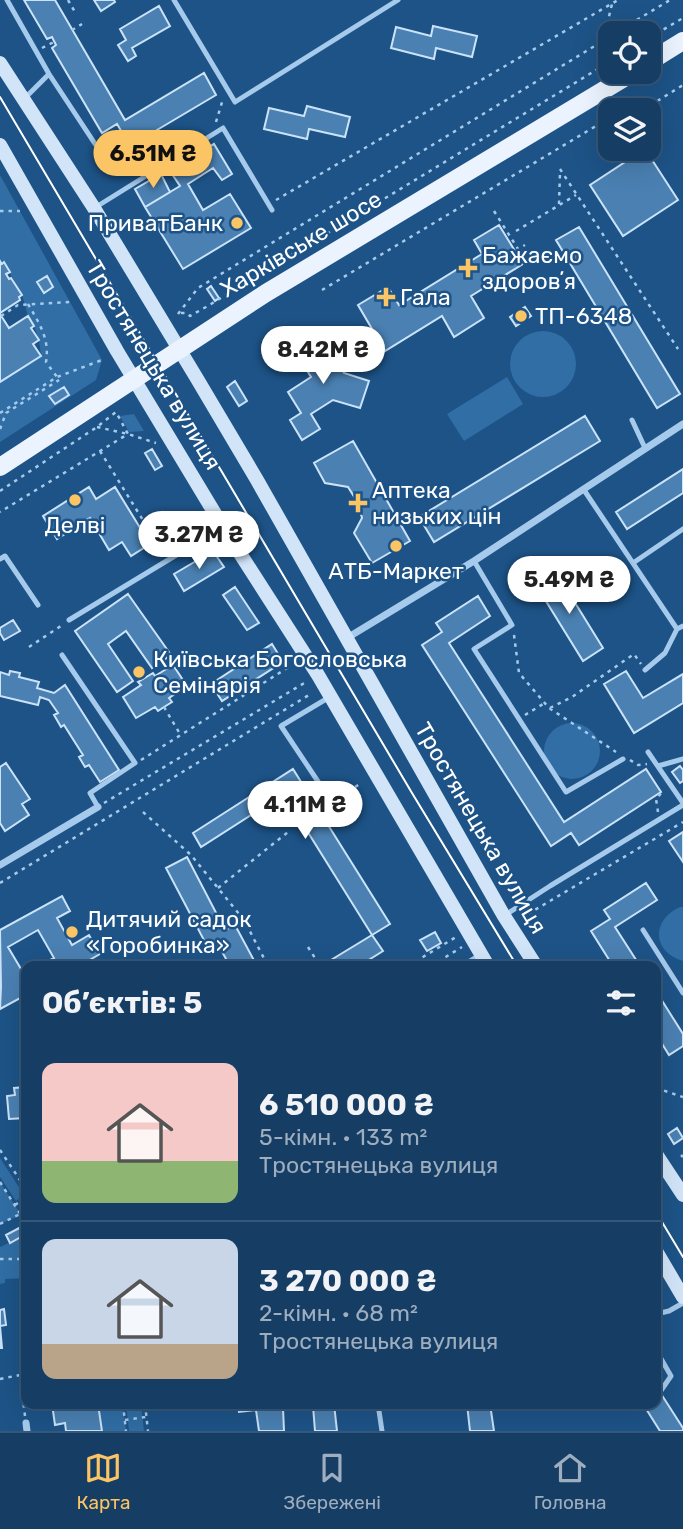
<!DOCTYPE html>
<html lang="uk">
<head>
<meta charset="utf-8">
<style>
  :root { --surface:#163e65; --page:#23496e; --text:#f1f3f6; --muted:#9eaebf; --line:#355779; --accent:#fbc464 }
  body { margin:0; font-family:Rubik,sans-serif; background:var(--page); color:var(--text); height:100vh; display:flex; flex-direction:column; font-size:26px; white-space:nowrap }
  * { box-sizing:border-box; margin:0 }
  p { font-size:23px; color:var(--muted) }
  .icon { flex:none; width:38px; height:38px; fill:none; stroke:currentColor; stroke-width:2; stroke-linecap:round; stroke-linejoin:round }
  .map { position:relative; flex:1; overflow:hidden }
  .side { position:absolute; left:21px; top:961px; width:640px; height:448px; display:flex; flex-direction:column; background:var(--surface); border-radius:14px; box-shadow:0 7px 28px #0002,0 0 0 2px var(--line) }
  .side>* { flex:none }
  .controls { position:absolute; left:598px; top:21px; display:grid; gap:14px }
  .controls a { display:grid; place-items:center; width:63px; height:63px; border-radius:14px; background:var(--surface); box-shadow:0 7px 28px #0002,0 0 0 2px var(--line); font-size:35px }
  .price { position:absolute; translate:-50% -60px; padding:0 16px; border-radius:24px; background:#fff; color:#222; font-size:23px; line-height:46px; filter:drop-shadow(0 2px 4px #0008) }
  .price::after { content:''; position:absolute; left:50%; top:42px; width:21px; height:16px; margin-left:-10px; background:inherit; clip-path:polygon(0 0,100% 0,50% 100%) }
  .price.on { background:var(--accent); color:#111 }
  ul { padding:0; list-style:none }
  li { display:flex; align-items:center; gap:21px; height:175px; padding:0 21px }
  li+li { border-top:2px solid var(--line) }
  li span { display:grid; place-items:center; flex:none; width:196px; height:140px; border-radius:14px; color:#555 }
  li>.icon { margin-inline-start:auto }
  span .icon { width:84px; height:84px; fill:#fffc; stroke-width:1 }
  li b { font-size:30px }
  h2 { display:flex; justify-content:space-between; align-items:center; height:84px; padding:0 21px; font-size:30px }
  .menu { display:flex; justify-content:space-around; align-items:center; height:98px; border-top:2px solid var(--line); background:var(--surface); font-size:19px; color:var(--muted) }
  .menu a { display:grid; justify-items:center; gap:4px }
  .menu .on { color:var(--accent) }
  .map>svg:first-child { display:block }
</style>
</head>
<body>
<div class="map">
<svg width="683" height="1431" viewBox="0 0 683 1431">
  <rect width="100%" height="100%" fill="#1d5387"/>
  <path fill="#306ea5" d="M 0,175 L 102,360 L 96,380 L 0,442 L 0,382 L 41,356 L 39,340 L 34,326 L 28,316 L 22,295 L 4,263 L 0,260 Z
    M510 364a33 33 0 1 1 66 0a33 33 0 1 1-66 0Z
    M 507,377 L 523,404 L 464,441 L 447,414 Z
    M 134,414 L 144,431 L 129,432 L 120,416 Z
    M544 751a28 28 0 1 1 56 0a28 28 0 1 1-56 0Z
    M 680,907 L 683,907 L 683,961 C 652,952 651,920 680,907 Z
    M 0,1158 L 24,1195 L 16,1201 L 0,1177 Z
    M 0,1182 L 21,1215 L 0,1224 Z
    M 26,1235 L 26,1278 L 5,1279 L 5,1283 L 0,1284 L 0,1247 Z
    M 98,1404 L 123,1404 L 126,1431 L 102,1431 Z
    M 126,1404 L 141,1404 L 144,1431 L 129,1431 Z"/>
  <path fill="#4a80b2" stroke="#cbe3f8" stroke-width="2" d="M 24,0 L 55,0 L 125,120 L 204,73 L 216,95 L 130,146 L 117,124 L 102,133 L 52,48 L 56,45 L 52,37 L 47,39 Z
    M 94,0 L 114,0 L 115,2 L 101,11 Z
    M 159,6 L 170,26 L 132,48 L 136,56 L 128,61 L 118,45 L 126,40 L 120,29 Z
    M 433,26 L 477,36 L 472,57 L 436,48 L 434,59 L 391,48 L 396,27 L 431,36 Z
    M 307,106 L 350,117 L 345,137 L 309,129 L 307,139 L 264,129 L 269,108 L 304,116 Z
    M 214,144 L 232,174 L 222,180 L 213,168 L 188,184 L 203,210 L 230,194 L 251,228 L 183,269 L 145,207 L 180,186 L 170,171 Z
    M 645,149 L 678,200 L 623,236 L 590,185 Z
    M 161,174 L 170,192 L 145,207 L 135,189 Z
    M 499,225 L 523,264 L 471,296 L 484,318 L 454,337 L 442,316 L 385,351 L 358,305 L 388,287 L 399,305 L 482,254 L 474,240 Z
    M 579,227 L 680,394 L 657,408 L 556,240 Z
    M 0,261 L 2,264 L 4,262 L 10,272 L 6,274 L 9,279 L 11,278 L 22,295 L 19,297 L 20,300 L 0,313 Z
    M 47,276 L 53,287 L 44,293 L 37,282 Z
    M 211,286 L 219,298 L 215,301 L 207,289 Z
    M 525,307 L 531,316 L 516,326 L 510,317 Z
    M 0,314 L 9,328 L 28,316 L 34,326 L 31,328 L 39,340 L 33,344 L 41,356 L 0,382 Z
    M 321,335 L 344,373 L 369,381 L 360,408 L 333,400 L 311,414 L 320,429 L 302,440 L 290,420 L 301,413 L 288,392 L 311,377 L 295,351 Z
    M 235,381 L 247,401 L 239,406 L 227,387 Z
    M 64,387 L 69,395 L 55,404 L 49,396 Z
    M 585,416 L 600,441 L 434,542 L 419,517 Z
    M 353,441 L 410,541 L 372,563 L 354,533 L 362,518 L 358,503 L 348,487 L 325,483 L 314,463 Z
    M 152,449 L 162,466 L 155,470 L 145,453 Z
    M 683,469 L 683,493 L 627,529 L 616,512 Z
    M 89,487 L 96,499 L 115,487 L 150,544 L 131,556 L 122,542 L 109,550 L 90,518 L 57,539 L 43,516 Z
    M 213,551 L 224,567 L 184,591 L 174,574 Z
    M 556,572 L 603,648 L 583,661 L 536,585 Z
    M 235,587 L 259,623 L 247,630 L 223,595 Z
    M 128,594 L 171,655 L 152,668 L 126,631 L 108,644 L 133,681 L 117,692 L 75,631 Z
    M 478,596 L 490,616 L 449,643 L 564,822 L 646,769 L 661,792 L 579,845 L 571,833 L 551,846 L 422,645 L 442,632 L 436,623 Z
    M 13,620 L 20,631 L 4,640 L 0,633 L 0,628 Z
    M 272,644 L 283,662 L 222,701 L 211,684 Z
    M 173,665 L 187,686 L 169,698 L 172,702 L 164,707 L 158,711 L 155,707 L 136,718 L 123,697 L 141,685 L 138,682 L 153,673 L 155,676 Z
    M 10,671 L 20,673 L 19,677 L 39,682 L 37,688 L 54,693 L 65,685 L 119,770 L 100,782 L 89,765 L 85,767 L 79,757 L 83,755 L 64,725 L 61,727 L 57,720 L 54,715 L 58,713 L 49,700 L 40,697 L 38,705 L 0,696 L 0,672 L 9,675 Z
    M 626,671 L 643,698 L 683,674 L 683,703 L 634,733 L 604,684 Z
    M 6,763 L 30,799 L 22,804 L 29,815 L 5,831 L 0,823 L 0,767 Z
    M 680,766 L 683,770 L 683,781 L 680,783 L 672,772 Z
    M 293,769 L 390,924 L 372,935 L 284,794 L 201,847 L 193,833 Z
    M 683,832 L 683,862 L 669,841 Z
    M 187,857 L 225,930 L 235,925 L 257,966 L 230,966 L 216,941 L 207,946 L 166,868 Z
    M 646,883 L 657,900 L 615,927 L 640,966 L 613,966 L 591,931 L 610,919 L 604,910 Z
    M 62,896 L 70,911 L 57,918 L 72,945 L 89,935 L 100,954 L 79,966 L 39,966 L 54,958 L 38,930 L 8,947 L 24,974 L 26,973 L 26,995 L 0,1009 L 1,987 L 0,930 Z
    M 435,932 L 441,943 L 427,951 L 420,940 Z
    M 372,935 L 383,951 L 359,966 L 335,966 L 331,960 Z
    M 656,991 L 683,1034 L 683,1046 L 669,1055 L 656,1034 Z
    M 26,1087 L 26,1118 L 9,1119 L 7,1096 L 15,1095 L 14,1088 Z
    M 677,1128 L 683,1138 L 674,1144 L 668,1134 Z
    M 23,1226 L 26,1234 L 10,1243 L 6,1235 Z
    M 4,1309 L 6,1325 L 0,1326 L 2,1348 L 0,1348 L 0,1310 Z
    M 656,1386 L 683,1428 L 683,1431 L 660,1431 L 643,1404 L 656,1404 Z
    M 52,1404 L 98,1404 L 102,1431 L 66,1431 L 65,1423 L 55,1425 Z
    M 238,1404 L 334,1404 L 337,1431 L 315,1431 L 313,1406 L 283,1408 L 284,1431 L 259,1431 L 256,1410 L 239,1412 Z
    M 467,1404 L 490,1404 L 494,1431 L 470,1431 Z"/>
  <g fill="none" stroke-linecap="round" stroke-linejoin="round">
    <path stroke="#a6caeb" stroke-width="2.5" stroke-dasharray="3.5 5" stroke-linecap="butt" d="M 68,0 L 75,12
      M 72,30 L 82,24
      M 615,33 L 670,0
      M 649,38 L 683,18
      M 603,41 L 613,0
      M 42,48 L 54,42
      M 622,110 L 629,106 L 638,110
      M 643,110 L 683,85
      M 216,122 L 223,99
      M 560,169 L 678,349
      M 276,200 L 618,0
      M 559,204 L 560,172
      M 0,211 L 20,211
      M 494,211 L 518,249 L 525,245
      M 516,231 L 576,195
      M 322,290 L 611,117
      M 28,304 C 39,323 50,339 46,362 L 57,377
      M 181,313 L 187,313 L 190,316 L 206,307 L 611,61
      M 178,314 L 198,288 L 611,36
      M 1,316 L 18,305 L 70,302
      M 0,413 L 57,377 L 102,360
      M 97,427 L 128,434 L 156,443
      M 0,429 L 6,413 L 59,380
      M 100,451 L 164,554
      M 0,491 L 97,427 L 116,412 L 128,434 L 0,512
      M 514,635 L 519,673 L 549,708 L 616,752
      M 29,647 L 64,624
      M 164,707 L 180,734
      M 550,708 L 572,697 L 634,654 L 641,664
      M 525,715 L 543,704
      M 141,760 L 292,665
      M 630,760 L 638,765 L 647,764
      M 332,793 L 341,795 L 362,783
      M 104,803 L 306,682
      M 143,812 L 191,855 L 244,920 L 268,966
      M 658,812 L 656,799 L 664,790
      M 0,883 L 309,695
      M 218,888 L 288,832
      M 528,914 L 683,822
      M 308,947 L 320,966
      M 408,966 L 456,937
      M 431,966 L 462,947
      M 656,1088 L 683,1097
      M 0,1150 L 26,1189
      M 681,1155 L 683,1157
      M 0,1182 L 26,1223
      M 15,1205 L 26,1197
      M 0,1224 L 26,1211
      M 0,1259 L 26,1259
      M 656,1299 L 661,1299
      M 0,1379 L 20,1375
      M 123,1404 L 126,1431
      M 145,1404 L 148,1431
      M 25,1416 L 20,1375 L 26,1368
      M 125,1420 L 146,1417"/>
    <path stroke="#a6caeb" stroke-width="5" d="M 7,0 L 49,74 L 103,156
      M 174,0 L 235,102 L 398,0
      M 25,98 L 49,74
      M 96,207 L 223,128 L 272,210
      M 632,420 L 645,448
      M 584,490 L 677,629
      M 0,559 L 5,556 L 38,605
      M 474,561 L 512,625 L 474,649 L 566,792 L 623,759
      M 633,563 L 683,529
      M 69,620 L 221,528
      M 62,655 L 135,763 L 90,793 L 98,807
      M 645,670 L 665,653 L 677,629 L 683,626
      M 648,752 L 683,803
      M 658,766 L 683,759
      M 312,800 L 325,792 L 281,726 L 328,698
      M 507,914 L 550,886 L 683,805
      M 643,930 L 683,993
      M 462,966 L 480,955
      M 656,1314 L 669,1311 L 683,1303
      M 656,1350 L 671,1376 L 660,1392
      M 378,1404 L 382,1431"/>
    <path stroke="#a6caeb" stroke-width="7" d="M 347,638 L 474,561 L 683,424
      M 0,865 L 98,807
      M 26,1423 L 27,1431"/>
    <path stroke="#d2e5f8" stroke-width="14" d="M 0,63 L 94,208 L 196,377 L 257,480 L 504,916 L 536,966
      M 0,145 L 117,351 L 223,527 L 318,675 L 488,966
      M 656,1154 L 683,1195
      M 656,1251 L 683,1297"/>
    <path stroke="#ebf4fe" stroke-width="18" d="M 649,62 L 683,41
      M 0,467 L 266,293 L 634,72"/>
    <path stroke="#fff" stroke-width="2" d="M 0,97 L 412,793 L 517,966
      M 656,1212 L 683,1257"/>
  </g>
  <g fill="#fbc464" stroke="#1d5387" stroke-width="2.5">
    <circle cx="237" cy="223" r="7"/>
    <path d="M464.5 257.5h7v7h7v7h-7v7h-7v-7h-7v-7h7z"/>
    <path d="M382.5 286.5h7v7h7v7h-7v7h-7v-7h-7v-7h7z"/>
    <circle cx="521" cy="316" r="7"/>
    <circle cx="75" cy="500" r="7"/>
    <path d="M354.5 492.5h7v7h7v7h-7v7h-7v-7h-7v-7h7z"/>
    <circle cx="396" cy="546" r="7"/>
    <circle cx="139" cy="672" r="7"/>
    <circle cx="72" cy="932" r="7"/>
  </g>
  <g text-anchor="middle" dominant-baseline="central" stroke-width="5" stroke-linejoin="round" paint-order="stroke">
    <g font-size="23" fill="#fff" stroke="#1d5387" text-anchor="start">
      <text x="223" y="223" text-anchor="end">ПриватБанк</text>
      <text x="482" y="255">Бажаємо<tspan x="482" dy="26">здоровʼя</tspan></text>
      <text x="400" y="297">Гала</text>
      <text x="535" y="316">ТП-6348</text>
      <text x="372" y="490">Аптека<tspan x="372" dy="26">низьких цін</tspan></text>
      <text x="75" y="525" text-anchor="middle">Делві</text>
      <text x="396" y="571" text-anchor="middle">АТБ-Маркет</text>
      <text x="153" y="659">Київська Богословська<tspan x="153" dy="26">Семінарія</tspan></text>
      <text x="86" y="919">Дитячий садок<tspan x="86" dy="26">«Горобинка»</tspan></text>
    </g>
    <g font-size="23" fill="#fff" stroke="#1d5387">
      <text transform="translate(301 244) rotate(-31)">Харківське шосе</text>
      <text transform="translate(154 365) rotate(59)">Тростянецька вулиця</text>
      <text transform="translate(481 828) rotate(60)">Тростянецька вулиця</text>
    </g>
  </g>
</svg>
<div class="controls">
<a><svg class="icon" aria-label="locate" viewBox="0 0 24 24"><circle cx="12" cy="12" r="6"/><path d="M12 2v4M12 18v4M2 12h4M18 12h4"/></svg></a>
<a><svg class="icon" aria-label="layers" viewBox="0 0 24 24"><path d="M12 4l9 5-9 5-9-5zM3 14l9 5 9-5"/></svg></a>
</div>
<b class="price on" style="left:153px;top:190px">6.51M ₴</b>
<b class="price" style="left:323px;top:386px">8.42M ₴</b>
<b class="price" style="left:199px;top:571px">3.27M ₴</b>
<b class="price" style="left:569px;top:616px">5.49M ₴</b>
<b class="price" style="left:305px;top:841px">4.11M ₴</b>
<section class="side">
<h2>Об’єктів: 5<svg class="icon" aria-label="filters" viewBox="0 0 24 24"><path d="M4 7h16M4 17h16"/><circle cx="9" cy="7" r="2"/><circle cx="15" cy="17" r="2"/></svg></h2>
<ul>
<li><span style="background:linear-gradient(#f6c9c9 70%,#8fb573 0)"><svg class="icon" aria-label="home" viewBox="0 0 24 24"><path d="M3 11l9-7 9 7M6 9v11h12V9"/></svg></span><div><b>6 510 000 ₴</b><p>5-кімн. · 133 m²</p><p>Тростянецька вулиця</p></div></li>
<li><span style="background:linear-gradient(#c9d6e8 75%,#b9a48a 0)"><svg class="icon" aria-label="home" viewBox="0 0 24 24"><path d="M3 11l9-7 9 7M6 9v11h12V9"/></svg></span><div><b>3 270 000 ₴</b><p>2-кімн. · 68 m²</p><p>Тростянецька вулиця</p></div></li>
</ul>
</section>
</div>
<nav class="menu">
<a class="on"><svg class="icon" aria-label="map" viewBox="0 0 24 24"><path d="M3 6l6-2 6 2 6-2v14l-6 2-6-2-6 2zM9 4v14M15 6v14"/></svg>Карта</a>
<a><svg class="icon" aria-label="saved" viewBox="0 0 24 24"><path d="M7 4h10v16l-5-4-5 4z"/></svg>Збережені</a>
<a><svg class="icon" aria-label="home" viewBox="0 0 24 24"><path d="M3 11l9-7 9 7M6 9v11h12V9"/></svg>Головна</a>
</nav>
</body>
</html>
